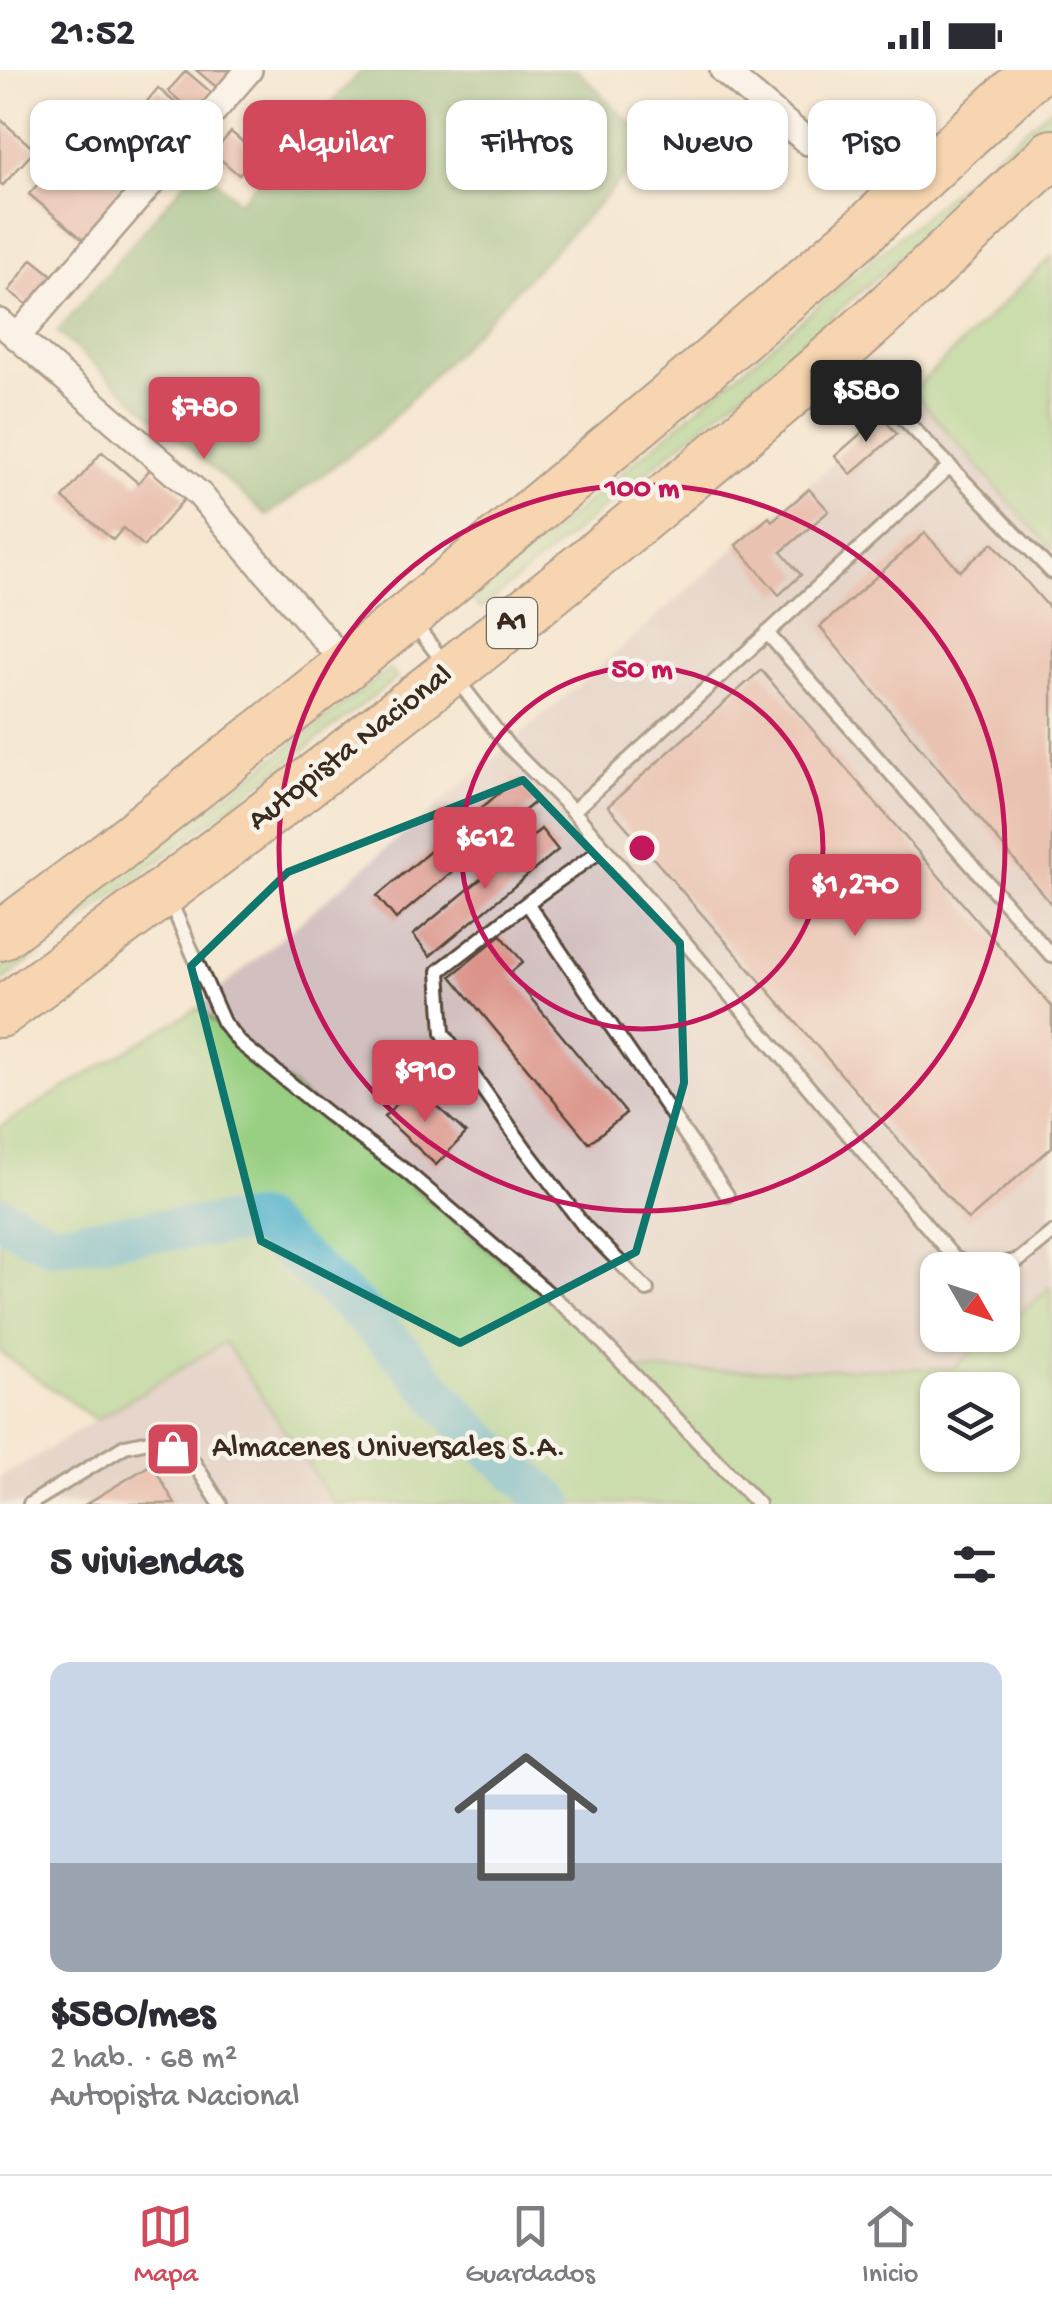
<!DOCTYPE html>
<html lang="es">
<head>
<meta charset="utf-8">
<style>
  :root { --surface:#fff; --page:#f2f2f3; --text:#2b2b33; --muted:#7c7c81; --line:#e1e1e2; --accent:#d1495b }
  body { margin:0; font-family:"Gochi Hand",sans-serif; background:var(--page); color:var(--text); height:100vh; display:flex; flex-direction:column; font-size:38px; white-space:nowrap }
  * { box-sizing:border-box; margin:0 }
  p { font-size:32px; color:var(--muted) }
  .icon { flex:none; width:55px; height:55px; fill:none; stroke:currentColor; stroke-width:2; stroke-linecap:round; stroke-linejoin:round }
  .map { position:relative; height:1434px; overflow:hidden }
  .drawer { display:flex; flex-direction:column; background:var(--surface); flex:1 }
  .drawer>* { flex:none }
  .guide { position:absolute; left:30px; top:30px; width:992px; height:90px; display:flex; gap:20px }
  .needle { width:65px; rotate:129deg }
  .controls { position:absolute; left:920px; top:1182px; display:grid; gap:20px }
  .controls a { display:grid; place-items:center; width:100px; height:100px; border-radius:20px; background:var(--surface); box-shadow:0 2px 8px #0004; font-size:50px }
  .price { position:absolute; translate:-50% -85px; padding:0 22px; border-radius:10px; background:var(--accent); color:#fff; font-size:32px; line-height:65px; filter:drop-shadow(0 2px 5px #0008) }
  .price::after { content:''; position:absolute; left:50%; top:60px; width:30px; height:22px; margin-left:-15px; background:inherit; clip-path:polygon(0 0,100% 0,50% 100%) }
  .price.current { background:#222; color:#fff }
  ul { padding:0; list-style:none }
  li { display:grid; align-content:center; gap:20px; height:530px; padding:0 50px }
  li span { display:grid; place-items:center; height:310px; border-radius:20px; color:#555 }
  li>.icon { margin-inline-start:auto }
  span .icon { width:180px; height:180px; fill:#fffc; stroke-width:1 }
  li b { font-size:42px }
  h2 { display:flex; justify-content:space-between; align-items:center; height:120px; padding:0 50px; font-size:42px }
  .tag { padding:0 35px; border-radius:20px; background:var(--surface); box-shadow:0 2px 8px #0004; font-size:35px; line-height:90px }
  .tag.current { background:var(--accent); color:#fff }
  .status { display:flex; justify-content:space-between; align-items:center; height:70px; padding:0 50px; background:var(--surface); direction:ltr }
  .status svg { height:28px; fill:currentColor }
  .menu { display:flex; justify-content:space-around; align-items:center; height:140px; border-top:2px solid var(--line); background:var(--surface); font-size:28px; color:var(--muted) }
  .menu a { display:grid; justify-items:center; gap:5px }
  .menu .current { color:var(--accent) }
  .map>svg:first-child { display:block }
</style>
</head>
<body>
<div class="status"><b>21:52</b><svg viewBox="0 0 49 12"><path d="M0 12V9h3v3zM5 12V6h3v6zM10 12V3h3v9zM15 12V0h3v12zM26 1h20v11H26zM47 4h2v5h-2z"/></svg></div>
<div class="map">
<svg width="1052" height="1434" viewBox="0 0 1052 1434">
  <rect width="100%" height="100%" fill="#f7f3e8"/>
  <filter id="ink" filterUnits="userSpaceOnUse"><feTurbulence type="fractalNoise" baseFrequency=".01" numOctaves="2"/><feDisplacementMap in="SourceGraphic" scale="20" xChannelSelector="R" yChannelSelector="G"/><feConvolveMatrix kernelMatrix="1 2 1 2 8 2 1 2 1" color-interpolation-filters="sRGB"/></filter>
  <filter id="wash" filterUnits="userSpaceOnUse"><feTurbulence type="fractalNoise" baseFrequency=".0048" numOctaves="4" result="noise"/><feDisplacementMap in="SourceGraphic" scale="40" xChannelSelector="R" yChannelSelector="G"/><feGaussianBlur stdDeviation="2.25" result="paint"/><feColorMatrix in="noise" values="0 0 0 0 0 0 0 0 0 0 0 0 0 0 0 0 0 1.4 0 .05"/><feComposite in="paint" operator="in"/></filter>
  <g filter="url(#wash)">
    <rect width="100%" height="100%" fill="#f5e7d1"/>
    <path fill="#d2bfc0" d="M 912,321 L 1052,480 L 1052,1217 L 1003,1257 L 1002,1200 L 938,1200 L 938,1265 L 993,1265 L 953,1298 L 634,1301 L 198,938 L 508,676 L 896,339 Z
      M 225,1272 L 334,1434 L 0,1434 L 0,1408 Z"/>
    <path fill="#98cf82" stroke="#6a7c50" stroke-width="2.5" fill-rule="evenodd" d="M 1052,37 L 1052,54 L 780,292 L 481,539 L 472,530 Z
      M 1052,186 L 1052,480 L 912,321 Z
      M 390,599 L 397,608 L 0,913 L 0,899 Z
      M 198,938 L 634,1301 L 953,1298 L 993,1265 L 1002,1265 L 1003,1257 L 1052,1217 L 1052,1434 L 334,1434 L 225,1272 L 96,1350 L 0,1282 L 0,1057 ZM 938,1320 L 1002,1320 L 1002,1385 L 938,1385 Z"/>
    <path fill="#7ab270" stroke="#5a6e47" stroke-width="2.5" d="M 362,0 L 577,0 L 654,76 L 378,363 L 267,446 L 57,262 L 189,107 L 213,108 L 239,132 Z"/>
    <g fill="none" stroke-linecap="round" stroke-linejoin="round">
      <path stroke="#4aafc9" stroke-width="42" d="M 0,1146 L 52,1174 L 141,1162 L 258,1152 L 355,1237 L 401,1282 L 466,1356 L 554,1434"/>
    </g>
    <g id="blocks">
      <path fill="#dc948a" d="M 196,0 L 239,0 L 221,21 Z
        M 186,1 L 213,24 L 195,44 L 168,21 Z
        M 158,18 L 195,50 L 181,66 L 144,35 Z
        M 0,49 L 35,80 L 3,115 L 0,113 Z
        M 231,62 L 257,84 L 239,105 L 213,83 Z
        M 74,73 L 130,123 L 86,172 L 29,124 Z
        M 112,75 L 142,100 L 129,115 L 100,89 Z
        M 32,189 L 52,205 L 29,236 L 9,221 Z
        M 881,346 L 897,364 L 851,404 L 835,386 Z
        M 102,382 L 138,413 L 152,397 L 186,427 L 144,476 L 123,458 L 113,470 L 63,428 Z
        M 809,419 L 829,441 L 781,482 L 801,505 L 779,525 L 736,475 L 769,447 L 772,451 Z
        M 925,463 L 960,501 L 993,473 L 1052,541 L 1052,835 L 820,557 Z
        M 761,600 L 1052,937 L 1052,1077 L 968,1150 L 608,736 Z
        M 517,708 L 536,731 L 396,849 L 377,826 Z
        M 541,759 L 558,780 L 430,886 L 413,865 Z
        M 501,865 L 523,892 L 510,903 L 626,1043 L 589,1073 L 451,906 Z
        M 414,1015 L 466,1063 L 436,1095 L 384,1047 Z
        M 152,1394 L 175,1434 L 86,1434 Z"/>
    </g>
  </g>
  <g filter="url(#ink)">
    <use href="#blocks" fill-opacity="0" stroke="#574639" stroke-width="2.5"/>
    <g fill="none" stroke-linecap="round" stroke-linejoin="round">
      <g stroke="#574639" stroke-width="18">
        <path id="lane" d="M 844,287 L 1052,502
          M 412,551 L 508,676 L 573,741 L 954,1188 L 979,1199 L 1019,1190 L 1052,1163
          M 767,563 L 1052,886
          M 573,741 L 950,396
          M 604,778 L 527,833 L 439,901 L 443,963 L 526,1080 L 584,1156 L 647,1220
          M 169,829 L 223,952 L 240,973 L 328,1044 L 408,1103 L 587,1256 L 758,1434
          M 527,833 L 727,1125
          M 30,1434 L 125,1376 L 158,1369 L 191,1388 L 220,1434"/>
      </g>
      <g stroke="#574639" stroke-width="30">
        <path id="street" d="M 723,0 L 808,72
          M 0,252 L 200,425 L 346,594
          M 17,267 L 249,0"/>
      </g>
      <g stroke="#574639" stroke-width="52">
        <path id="highway" d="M 0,866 L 111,783 L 408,546 L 693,308 L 861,163 L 1037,0
          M 0,943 C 286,734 568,516 836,284 C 911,220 980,150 1052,84"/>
      </g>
      <use href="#lane" stroke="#fff" stroke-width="12"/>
      <use href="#street" stroke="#fff" stroke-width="25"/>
      <use href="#highway" stroke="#f7be87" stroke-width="48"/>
    </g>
  </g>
  <path d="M0 0H1052V1434H0ZM 523,710 L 680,873 L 684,1013 L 636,1182 L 460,1273 L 261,1171 L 191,896 L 288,802 Z" fill="#f5e7d1" fill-opacity=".55" fill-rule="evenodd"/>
  <path fill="none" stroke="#0f766e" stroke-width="8" stroke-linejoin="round" d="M 523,710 L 680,873 L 684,1013 L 636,1182 L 460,1273 L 261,1171 L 191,896 L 288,802 Z"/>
  <g fill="none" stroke="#c2185b" stroke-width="5">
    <circle cx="642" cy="778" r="181"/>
    <circle cx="642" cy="778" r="363"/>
  </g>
  <defs>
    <g id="shop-square" transform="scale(2.875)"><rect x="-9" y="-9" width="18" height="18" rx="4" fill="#d1495b" stroke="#f7f3e8"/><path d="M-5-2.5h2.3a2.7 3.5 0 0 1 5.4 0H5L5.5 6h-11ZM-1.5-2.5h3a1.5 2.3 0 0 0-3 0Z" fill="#fff"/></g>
  </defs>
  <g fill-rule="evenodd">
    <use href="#shop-square" x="173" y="1379"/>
  </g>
  <g text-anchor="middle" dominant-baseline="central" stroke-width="9" stroke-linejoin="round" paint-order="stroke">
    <rect fill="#f7f3e8" stroke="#73665b" stroke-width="2.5" x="487" y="528" width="50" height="50" rx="8"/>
    <g font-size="30" font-weight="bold" fill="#3b2a1e">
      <text x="512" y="553">A1</text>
    </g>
    <g font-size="32" fill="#3b2a1e" stroke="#f7f3e8">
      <text transform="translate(351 679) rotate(-38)">Autopista Nacional</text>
    </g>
    <g font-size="32" fill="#3b2a1e" stroke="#f7f3e8" text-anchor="start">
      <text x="212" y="1379">Almacenes Universales S.A.</text>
    </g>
  </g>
  <circle cx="642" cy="778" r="15" fill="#c2185b" stroke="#f7f3e8" stroke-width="5"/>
  <g font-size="30" text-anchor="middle" font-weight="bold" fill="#c2185b" stroke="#f7f3e8" stroke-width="9" stroke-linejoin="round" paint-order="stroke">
    <text x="642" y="426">100 m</text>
    <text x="642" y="607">50 m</text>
  </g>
</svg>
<div class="controls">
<a><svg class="needle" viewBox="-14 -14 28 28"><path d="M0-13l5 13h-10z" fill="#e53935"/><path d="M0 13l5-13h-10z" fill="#7c7c81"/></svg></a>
<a><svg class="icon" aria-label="layers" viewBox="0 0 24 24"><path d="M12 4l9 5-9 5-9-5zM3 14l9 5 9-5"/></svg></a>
</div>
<b class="price current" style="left:866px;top:375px">$580</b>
<b class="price" style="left:204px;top:392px">$780</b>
<b class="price" style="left:485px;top:822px">$612</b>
<b class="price" style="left:855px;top:869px">$1,270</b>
<b class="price" style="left:425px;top:1055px">$910</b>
<div class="guide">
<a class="tag">Comprar</a>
<a class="tag current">Alquilar</a>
<a class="tag">Filtros</a>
<a class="tag">Nuevo</a>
<a class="tag">Piso</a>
</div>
</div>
<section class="drawer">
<h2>5 viviendas<svg class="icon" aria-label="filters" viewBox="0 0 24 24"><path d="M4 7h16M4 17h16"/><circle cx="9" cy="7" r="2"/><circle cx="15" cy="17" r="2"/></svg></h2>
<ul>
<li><span style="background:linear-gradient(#c9d6e8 65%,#9aa5b1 0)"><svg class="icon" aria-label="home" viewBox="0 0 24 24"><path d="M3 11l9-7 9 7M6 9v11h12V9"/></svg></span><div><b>$580/mes</b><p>2 hab. · 68 m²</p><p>Autopista Nacional</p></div></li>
</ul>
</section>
<nav class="menu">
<a class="current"><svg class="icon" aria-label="map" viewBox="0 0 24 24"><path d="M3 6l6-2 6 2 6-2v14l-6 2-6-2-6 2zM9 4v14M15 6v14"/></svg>Mapa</a>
<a><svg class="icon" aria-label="saved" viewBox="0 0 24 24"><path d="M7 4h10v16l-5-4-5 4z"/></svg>Guardados</a>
<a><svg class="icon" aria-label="home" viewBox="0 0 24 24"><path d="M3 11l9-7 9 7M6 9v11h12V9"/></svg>Inicio</a>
</nav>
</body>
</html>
